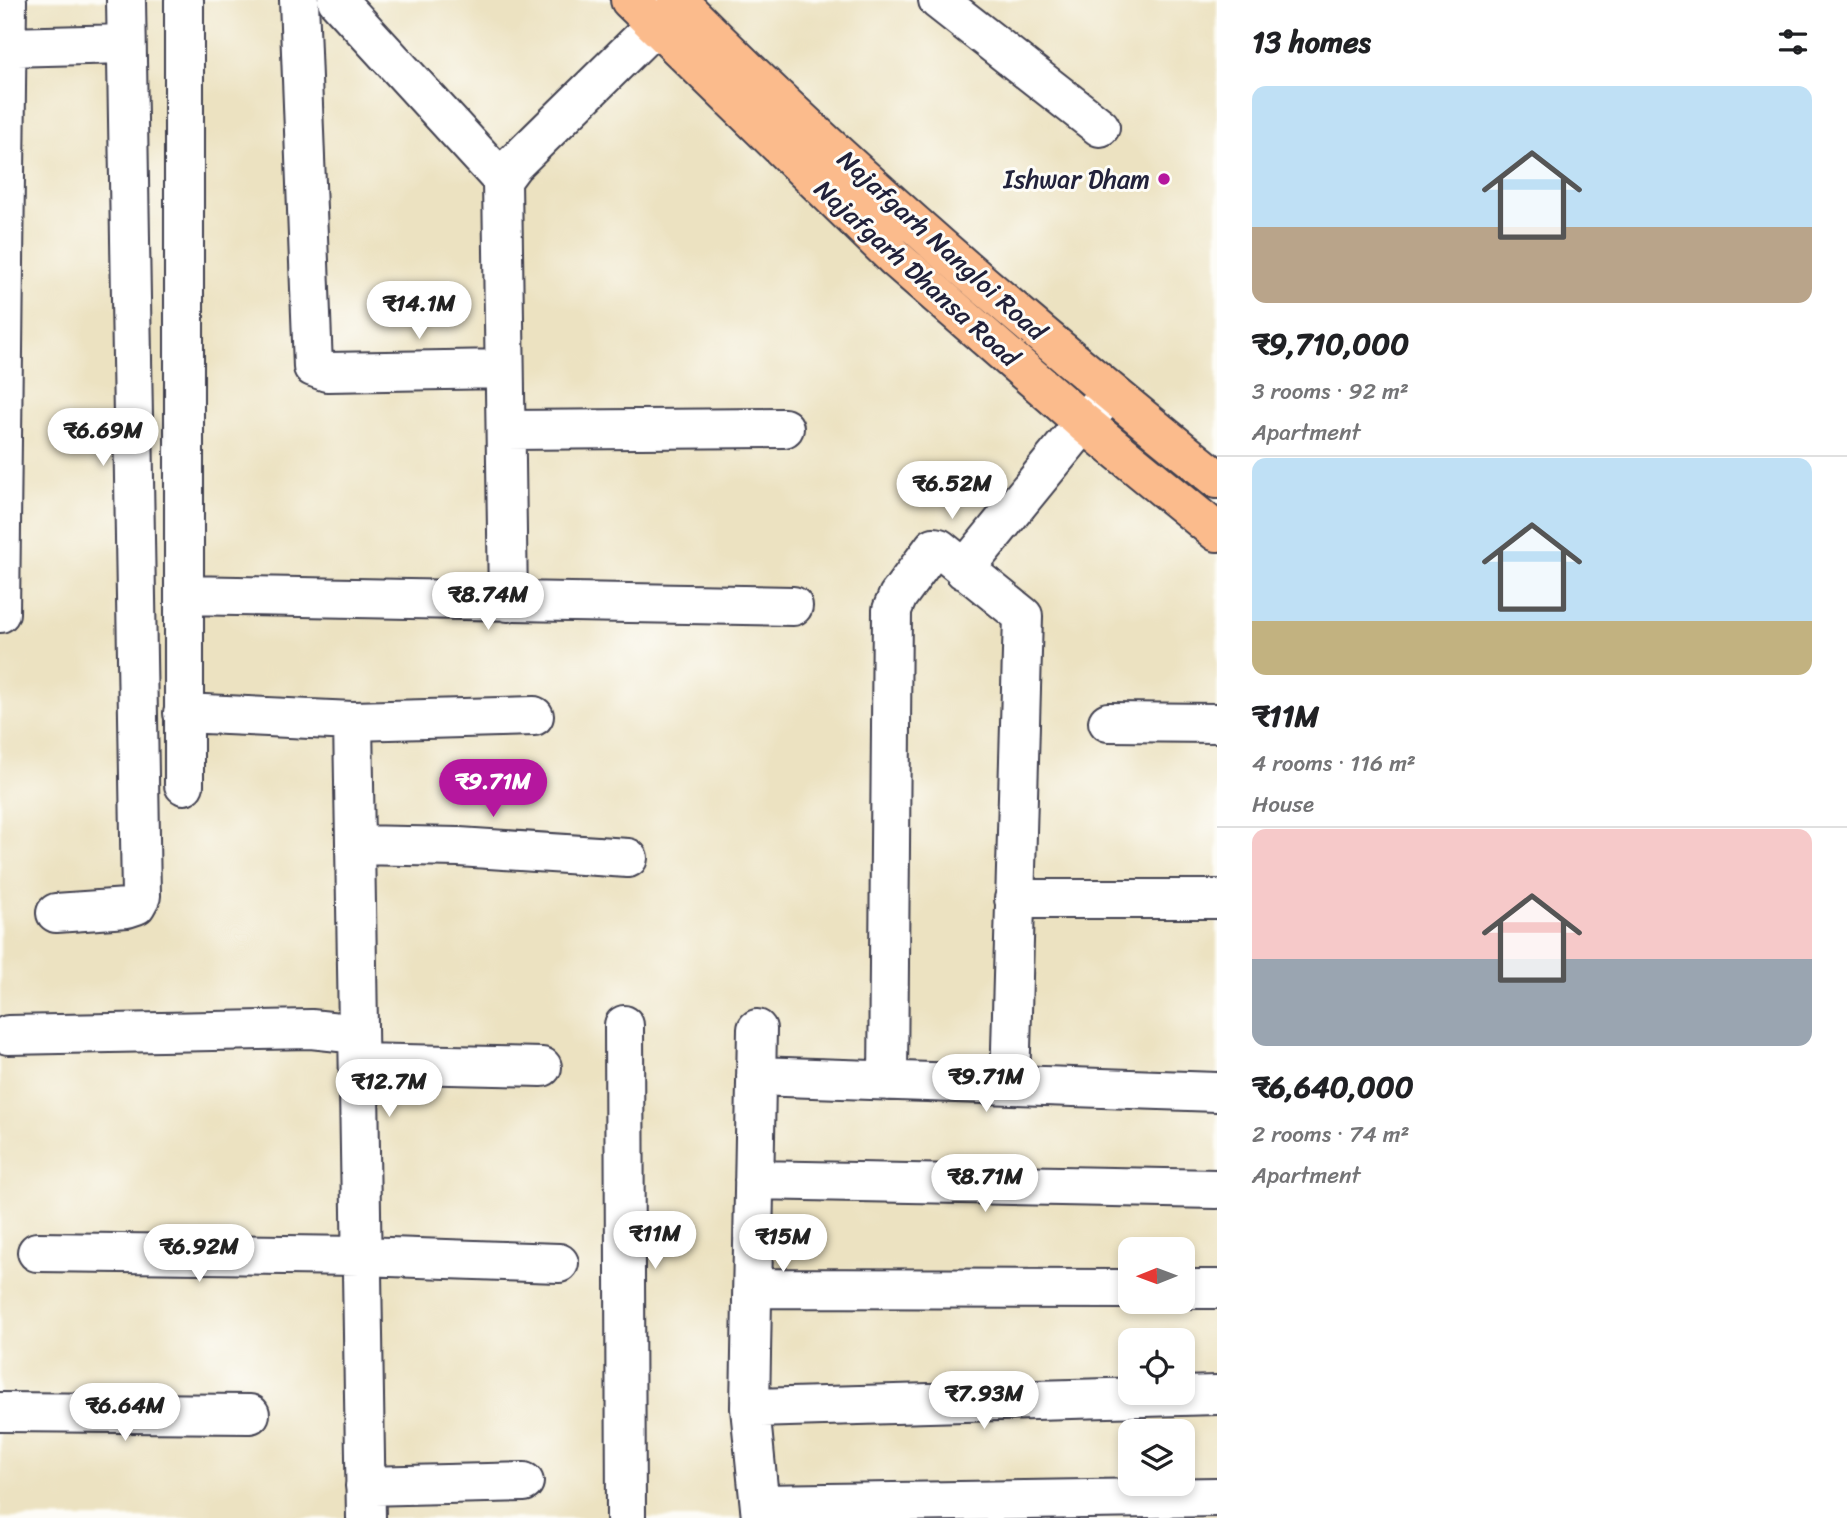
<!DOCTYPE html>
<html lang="en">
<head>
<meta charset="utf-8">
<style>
  :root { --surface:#fff; --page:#f2f2f2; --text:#202124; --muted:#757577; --line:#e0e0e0; --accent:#b5179e }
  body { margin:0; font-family:Sriracha,sans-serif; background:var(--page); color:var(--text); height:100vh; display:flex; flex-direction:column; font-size:26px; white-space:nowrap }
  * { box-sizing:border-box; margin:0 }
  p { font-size:23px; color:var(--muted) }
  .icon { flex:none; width:38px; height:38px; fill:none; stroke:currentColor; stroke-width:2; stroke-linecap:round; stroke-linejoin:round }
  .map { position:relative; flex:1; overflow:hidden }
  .panel { display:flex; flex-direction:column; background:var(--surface); width:630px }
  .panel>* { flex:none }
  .needle { width:46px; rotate:269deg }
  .controls { position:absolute; left:1118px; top:1237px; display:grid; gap:14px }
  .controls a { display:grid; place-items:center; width:77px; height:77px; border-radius:14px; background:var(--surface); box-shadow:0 4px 10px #0003; font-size:35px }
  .price { position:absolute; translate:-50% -60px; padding:0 16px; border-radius:24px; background:#fff; color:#222; font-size:23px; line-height:46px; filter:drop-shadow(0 2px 4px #0008) }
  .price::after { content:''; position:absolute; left:50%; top:42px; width:21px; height:16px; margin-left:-10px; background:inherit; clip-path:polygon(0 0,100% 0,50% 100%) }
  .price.on { background:var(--accent); color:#fff }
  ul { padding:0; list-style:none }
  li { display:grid; align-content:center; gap:14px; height:371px; padding:0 35px }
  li+li { border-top:2px solid var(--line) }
  li span { display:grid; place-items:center; height:217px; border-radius:14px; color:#555 }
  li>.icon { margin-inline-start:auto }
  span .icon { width:126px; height:126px; fill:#fffc; stroke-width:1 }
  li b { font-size:30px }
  h2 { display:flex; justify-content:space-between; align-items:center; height:84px; padding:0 35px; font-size:30px }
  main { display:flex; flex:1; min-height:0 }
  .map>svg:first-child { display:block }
</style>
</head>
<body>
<main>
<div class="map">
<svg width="1217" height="1518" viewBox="0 0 1217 1518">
  <rect width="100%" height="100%" fill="#fdfcf7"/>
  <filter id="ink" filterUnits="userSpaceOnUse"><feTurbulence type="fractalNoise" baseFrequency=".0143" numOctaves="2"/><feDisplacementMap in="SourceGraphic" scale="14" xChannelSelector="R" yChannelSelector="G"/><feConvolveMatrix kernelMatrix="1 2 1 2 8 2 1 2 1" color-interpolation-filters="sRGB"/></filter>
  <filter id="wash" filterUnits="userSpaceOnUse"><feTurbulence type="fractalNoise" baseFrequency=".00686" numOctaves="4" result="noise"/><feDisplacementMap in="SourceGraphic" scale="28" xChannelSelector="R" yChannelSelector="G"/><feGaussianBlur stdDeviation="1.57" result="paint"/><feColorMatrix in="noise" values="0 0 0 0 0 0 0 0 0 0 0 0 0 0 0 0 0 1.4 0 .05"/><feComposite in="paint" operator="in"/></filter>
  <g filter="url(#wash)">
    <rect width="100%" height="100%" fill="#ece2c1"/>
  </g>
  <g filter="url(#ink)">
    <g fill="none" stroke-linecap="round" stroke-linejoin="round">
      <g stroke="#403f4f" stroke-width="42">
        <path id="minor" d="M 299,0 L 313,367 L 327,372 L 504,369
          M 337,0 L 502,180
          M 938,0 L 1100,127
          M 7,47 L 126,44
          M 506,430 L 784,428
          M 964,570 L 1109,392
          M 184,595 L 793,606
          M 508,602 L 502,180 L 513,165 L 680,1
          M 0,613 L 7,0
          M 183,713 L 353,721 L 534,716
          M 353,721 L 366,1518
          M 1108,722 L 1217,723
          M 184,785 L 184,0
          M 355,845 L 459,847 L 628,858
          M 1014,899 L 1217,899
          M 56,913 L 127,908 L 136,905 L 141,896 L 126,0
          M 624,1025 L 626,1518
          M 757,1029 L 750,1408 L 761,1518
          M 8,1035 L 311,1029 L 358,1034
          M 359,1063 L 542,1067
          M 756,1076 L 1217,1092
          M 888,1081 L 892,610 L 898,596 L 934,547 L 939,548 L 1023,616 L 1010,1085
          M 754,1180 L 1217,1189
          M 37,1252 L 361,1256 L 559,1263
          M 753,1288 L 1130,1289
          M 1183,1289 L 1217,1289
          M 750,1408 L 1217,1395
          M 0,1412 L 250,1414
          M 365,1486 L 524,1482
          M 761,1504 L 1217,1497"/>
      </g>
      <g stroke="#403f4f" stroke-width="42">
        <path id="major" d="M 630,0 L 895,258 L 1084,423 L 1217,532
          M 677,0 C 846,171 1030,328 1217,479"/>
      </g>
      <use href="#minor" stroke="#fff" stroke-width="38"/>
      <use href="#major" stroke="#fbbb8c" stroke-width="38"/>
    </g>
  </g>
  <circle fill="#b5179e" stroke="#fdfcf7" stroke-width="2.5" cx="1164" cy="179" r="7"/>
  <g text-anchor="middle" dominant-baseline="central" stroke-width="6" stroke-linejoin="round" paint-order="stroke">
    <g font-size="26" fill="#22223b" stroke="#fdfcf7" text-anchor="end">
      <text x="1150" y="179">Ishwar Dham</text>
    </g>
    <g font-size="26" fill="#22223b" stroke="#fdfcf7">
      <text transform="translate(942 245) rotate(42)">Najafgarh Nangloi Road</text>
      <text transform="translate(917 273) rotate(42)">Najafgarh Dhansa Road</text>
    </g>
  </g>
</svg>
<div class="controls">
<a><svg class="needle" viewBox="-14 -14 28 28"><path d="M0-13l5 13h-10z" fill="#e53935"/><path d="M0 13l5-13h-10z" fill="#757577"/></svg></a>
<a><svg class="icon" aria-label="locate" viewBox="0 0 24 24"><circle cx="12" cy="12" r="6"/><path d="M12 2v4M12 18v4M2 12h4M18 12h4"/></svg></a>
<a><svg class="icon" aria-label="layers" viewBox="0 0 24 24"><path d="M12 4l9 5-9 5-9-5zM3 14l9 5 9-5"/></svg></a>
</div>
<b class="price" style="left:419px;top:341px">₹14.1M</b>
<b class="price" style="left:103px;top:468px">₹6.69M</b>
<b class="price" style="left:952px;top:521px">₹6.52M</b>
<b class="price" style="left:488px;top:632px">₹8.74M</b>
<b class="price on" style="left:493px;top:819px">₹9.71M</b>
<b class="price" style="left:986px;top:1114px">₹9.71M</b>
<b class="price" style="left:389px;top:1119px">₹12.7M</b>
<b class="price" style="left:985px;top:1214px">₹8.71M</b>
<b class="price" style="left:655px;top:1271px">₹11M</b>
<b class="price" style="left:783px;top:1274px">₹15M</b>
<b class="price" style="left:199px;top:1284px">₹6.92M</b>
<b class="price" style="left:984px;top:1431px">₹7.93M</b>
<b class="price" style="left:125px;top:1443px">₹6.64M</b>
</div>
<section class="panel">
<h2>13 homes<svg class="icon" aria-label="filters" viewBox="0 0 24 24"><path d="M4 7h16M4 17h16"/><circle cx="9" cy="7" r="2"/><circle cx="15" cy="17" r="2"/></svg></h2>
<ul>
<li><span style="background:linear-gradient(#bfe0f5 65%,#b9a48a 0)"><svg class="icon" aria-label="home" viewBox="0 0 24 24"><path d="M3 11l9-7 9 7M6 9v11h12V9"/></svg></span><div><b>₹9,710,000</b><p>3 rooms · 92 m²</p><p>Apartment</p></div></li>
<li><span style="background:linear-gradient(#bfe0f5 75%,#c2b280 0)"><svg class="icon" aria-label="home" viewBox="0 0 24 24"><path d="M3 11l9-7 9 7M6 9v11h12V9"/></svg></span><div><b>₹11M</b><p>4 rooms · 116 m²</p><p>House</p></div></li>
<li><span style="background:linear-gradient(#f6c9c9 60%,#9aa5b1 0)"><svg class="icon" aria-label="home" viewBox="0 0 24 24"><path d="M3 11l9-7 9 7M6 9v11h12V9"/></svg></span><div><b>₹6,640,000</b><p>2 rooms · 74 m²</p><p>Apartment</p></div></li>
</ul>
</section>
</main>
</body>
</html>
